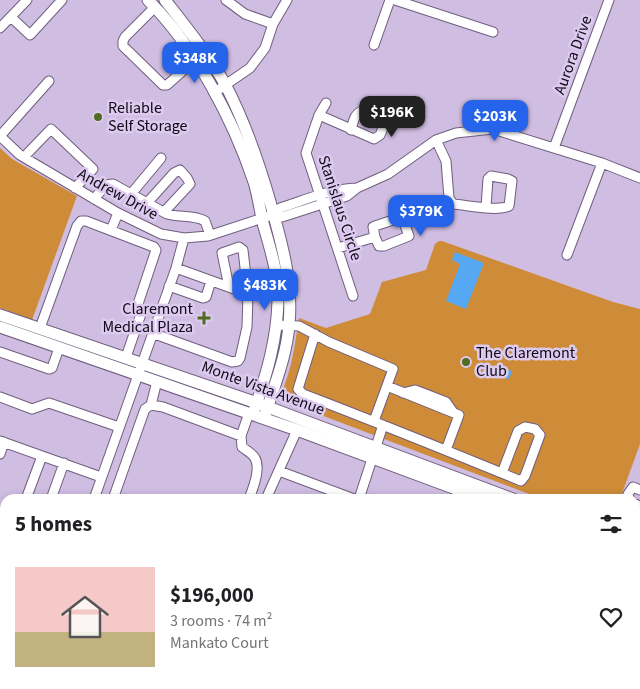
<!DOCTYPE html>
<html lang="en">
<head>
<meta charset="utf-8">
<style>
  :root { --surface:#fff; --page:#f2f2f2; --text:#202124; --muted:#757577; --line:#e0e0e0; --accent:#2563eb }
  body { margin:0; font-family:"Source Sans 3",sans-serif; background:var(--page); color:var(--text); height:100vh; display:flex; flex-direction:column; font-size:19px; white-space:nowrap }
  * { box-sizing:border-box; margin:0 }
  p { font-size:16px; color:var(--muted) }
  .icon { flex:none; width:28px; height:28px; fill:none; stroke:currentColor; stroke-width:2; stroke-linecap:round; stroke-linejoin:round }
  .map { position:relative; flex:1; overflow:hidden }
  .drawer { position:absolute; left:0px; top:494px; width:640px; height:196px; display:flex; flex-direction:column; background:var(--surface); border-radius:15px 15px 0 0; box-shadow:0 2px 8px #0003 }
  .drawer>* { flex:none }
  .price { position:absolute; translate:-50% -42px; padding:0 11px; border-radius:10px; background:var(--accent); color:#fff; font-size:16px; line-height:32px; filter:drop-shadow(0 1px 2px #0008) }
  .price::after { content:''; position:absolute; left:50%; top:30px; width:15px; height:11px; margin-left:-8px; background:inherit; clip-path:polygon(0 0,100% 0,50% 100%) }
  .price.active { background:#222; color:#fff }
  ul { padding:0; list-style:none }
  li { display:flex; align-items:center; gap:15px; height:125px; padding:0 15px }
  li+li { border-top:1px solid var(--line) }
  li span { display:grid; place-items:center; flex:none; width:140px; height:100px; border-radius:0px; color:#555 }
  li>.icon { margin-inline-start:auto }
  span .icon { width:60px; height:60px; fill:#fffc; stroke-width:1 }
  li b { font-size:21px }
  h2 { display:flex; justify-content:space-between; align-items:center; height:60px; padding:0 15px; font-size:21px }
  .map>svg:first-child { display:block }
</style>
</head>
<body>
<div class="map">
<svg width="640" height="689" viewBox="0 0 640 689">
  <rect width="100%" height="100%" fill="#d0bde2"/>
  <path fill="#ce8b38" d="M 0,148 L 12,159 L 77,196 L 32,320 L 0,308 Z
    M 439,241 L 442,241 L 613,302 L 640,309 L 640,444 L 620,499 L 542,499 L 284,401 L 281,394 C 292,369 295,344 299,318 L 326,328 L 370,314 L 382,282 L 426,270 L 435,244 Z"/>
  <path fill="#56a8f2" d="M 455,252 L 484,263 L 466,309 L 446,301 L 460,264 L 452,260 Z
    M 495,365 L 512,371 L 509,379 L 492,373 Z"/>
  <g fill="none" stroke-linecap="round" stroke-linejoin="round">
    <path stroke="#56a8f2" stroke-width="2" d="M 0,663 L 5,665
      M 48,685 L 57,689"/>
    <g stroke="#6f5e7e" stroke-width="11">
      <path id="minor" d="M 226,0 L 245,14 L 273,24
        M 395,0 L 493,32
        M 155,7 L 125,37 L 123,41 L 123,46 L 163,85 L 167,85 L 195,60
        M 11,17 L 30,35 L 62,0
        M 0,28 L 27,0
        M 374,45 L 390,0
        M 49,81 L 0,136 L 20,155 L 118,213 L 161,234 L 184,238 L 208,236 L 278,213
        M 215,92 L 250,68 L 265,48 L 273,24 L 287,0
        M 326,103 L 319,115 L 306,153 L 353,296
        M 319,115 L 374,139 L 380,135 L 385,123 L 384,120 L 363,111 C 354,113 353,123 351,130
        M 436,140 L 446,161 L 449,198 L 453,204 C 467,205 497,212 509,206 L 512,181 L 508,179 L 491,176 L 488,179 L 486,207
        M 554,148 L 609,0
        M 24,157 L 51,129 L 93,169 L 75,188
        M 131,194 L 161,158
        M 94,199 L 106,185 L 113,184 L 167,214 C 180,218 193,214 205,221 L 210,235
        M 147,203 L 174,173 L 180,170 L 187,178 L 190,184 L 164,212
        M 278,213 L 282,217 L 347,196 L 357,188 L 388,174 L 436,140 L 456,133 L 493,129 L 602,163 L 640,178
        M 278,213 L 280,208 C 305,200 330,189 357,188
        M 111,230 L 118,213
        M 338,248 L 375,237 L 379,246 L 384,246 L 409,236 L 402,217 L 375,226 L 373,227 L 375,237
        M 567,255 L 602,163
        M 169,286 L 203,298 L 206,297 L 211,281
        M 229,287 L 222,253 L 239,247 L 243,250 L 248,294
        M 277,325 L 299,326 L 329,342 L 393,369 L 374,421
        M 40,328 L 77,226 L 81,221 L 86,221 L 154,247 L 156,250 L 138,304 L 141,314 L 126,357
        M 152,333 L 232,362 L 238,361 L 240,358 L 247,327 L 248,294 L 176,268
        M 315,334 L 298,389 L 303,394 C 376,422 448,451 521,481 L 525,476 L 540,435 L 535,429 L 525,427 L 518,431 L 502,473
        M 0,352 L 49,369 L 52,368 L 59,348
        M 387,386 L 459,415 L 446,450
        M 403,393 L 415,390 L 446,402 L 453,412
        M 0,397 L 32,409 L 49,403 L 119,427
        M 151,405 L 157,381
        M 249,413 L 241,436 L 242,447 C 247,451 252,453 255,458 C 261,469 253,488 249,499
        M 0,441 L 101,477
        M 0,454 L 4,442
        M 279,471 L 354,499
        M 26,499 L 42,456
        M 51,499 L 64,463
        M 94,499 L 176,268 L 184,238
        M 113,499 L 145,409 L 151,405 L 163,407 L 241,436
        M 266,499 L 297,430
        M 359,499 L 383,425
        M 629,499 L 628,494 L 633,487 L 640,490
        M 635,504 L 640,506"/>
    </g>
    <g stroke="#6f5e7e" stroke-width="13">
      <path id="major" d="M 148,0 C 195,47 233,119 254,182 C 258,195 260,210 263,223 C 270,248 279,275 278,301 C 277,339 267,373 255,408
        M 165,0 C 186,27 208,54 225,84 C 245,122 259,163 271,205 C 282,244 293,283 289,324 C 287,354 275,384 266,412
        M 0,315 L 257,403 L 513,499
        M 0,327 L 297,430 L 483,499
        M 635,543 L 640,544
        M 635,553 L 640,555"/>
    </g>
    <use href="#minor" stroke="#fff" stroke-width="9"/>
    <use href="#major" stroke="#fff" stroke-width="11"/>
  </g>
  <g fill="#4f6c21" stroke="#ddcaef" stroke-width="2">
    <circle cx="98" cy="117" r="5"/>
    <path d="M201.5 310.5h5v5h5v5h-5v5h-5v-5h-5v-5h5z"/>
    <circle cx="466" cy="362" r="5"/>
  </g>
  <g text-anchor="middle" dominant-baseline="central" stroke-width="5" stroke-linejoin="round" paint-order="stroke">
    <g font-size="16" fill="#100a16" stroke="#ddcaef">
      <text transform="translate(573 55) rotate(-70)">Aurora Drive</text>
      <text transform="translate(118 194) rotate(29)">Andrew Drive</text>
      <text transform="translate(340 208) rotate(72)">Stanislaus Circle</text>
      <text transform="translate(263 388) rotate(20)">Monte Vista Avenue</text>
    </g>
    <g font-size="16" fill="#100a16" stroke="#ddcaef" text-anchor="start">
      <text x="108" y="108">Reliable<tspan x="108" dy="18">Self Storage</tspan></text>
      <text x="193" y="309" text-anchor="end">Claremont<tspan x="193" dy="18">Medical Plaza</tspan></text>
      <text x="476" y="353">The Claremont<tspan x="476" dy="18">Club</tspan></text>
    </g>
  </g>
</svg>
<b class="price" style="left:195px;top:84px">$348K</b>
<b class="price active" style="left:392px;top:138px">$196K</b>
<b class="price" style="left:495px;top:142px">$203K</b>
<b class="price" style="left:421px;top:237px">$379K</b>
<b class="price" style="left:265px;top:311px">$483K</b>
<section class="drawer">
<h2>5 homes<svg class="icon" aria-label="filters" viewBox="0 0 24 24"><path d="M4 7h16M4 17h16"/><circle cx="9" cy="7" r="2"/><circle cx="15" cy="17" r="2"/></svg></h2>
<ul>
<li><span style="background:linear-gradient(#f6c9c9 65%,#c2b280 0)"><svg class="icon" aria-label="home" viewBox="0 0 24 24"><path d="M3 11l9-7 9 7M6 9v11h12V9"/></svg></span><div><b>$196,000</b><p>3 rooms · 74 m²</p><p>Mankato Court</p></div><svg class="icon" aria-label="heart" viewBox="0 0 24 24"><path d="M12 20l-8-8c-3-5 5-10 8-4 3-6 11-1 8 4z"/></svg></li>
</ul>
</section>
</div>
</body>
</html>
